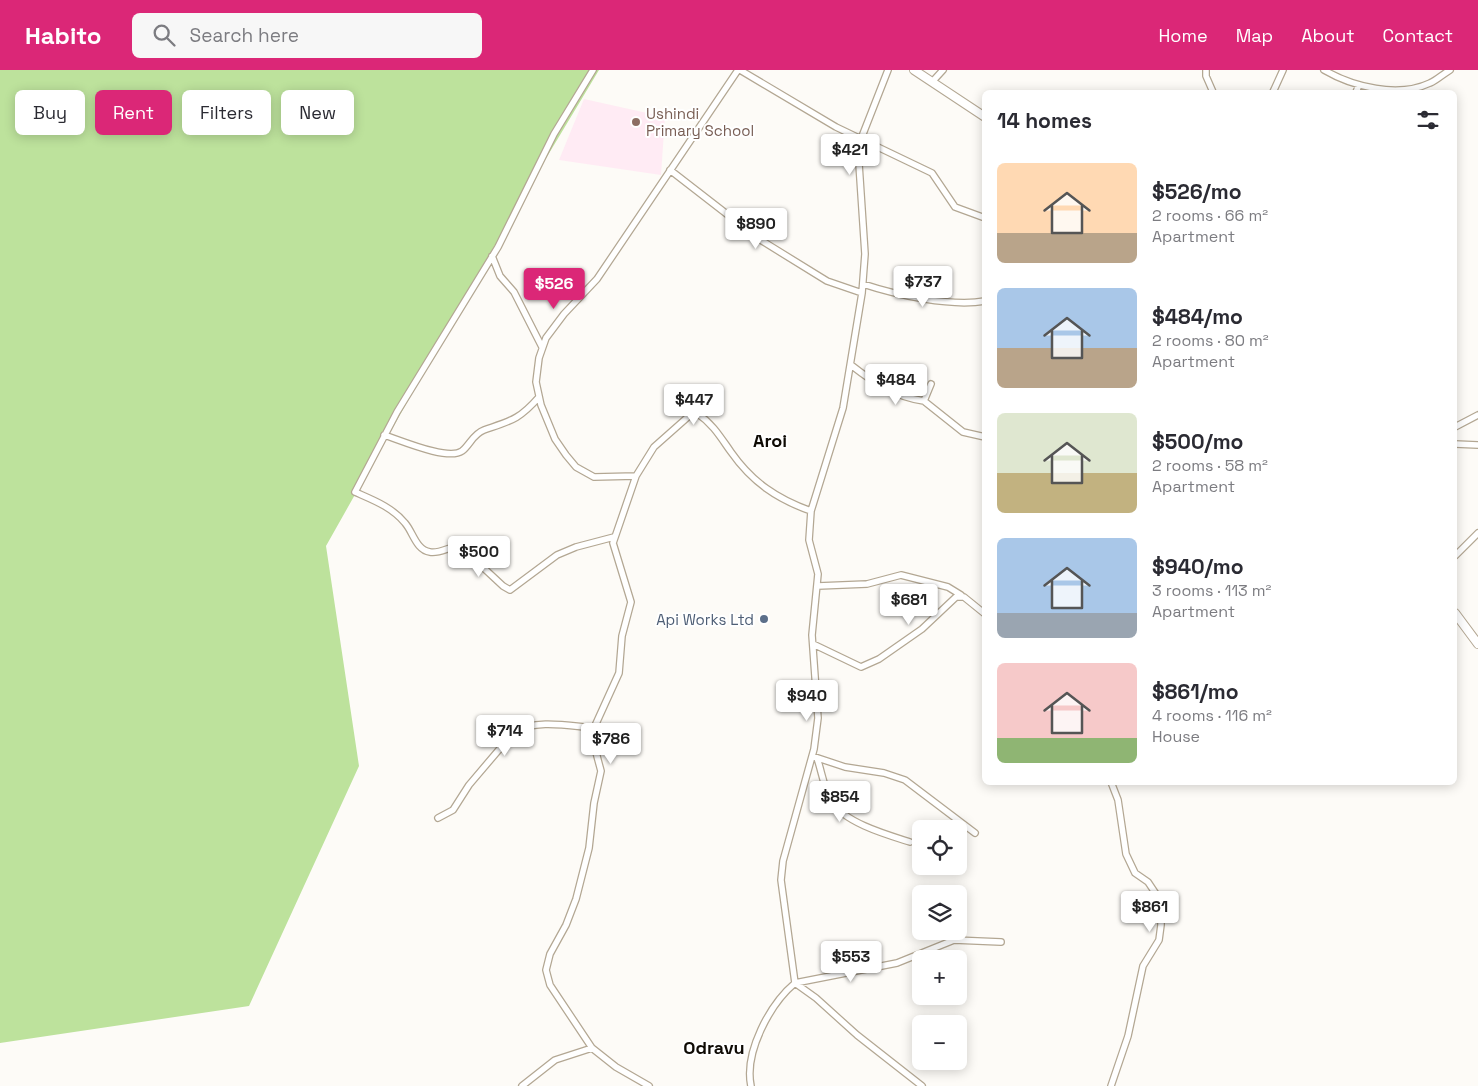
<!DOCTYPE html>
<html lang="en">
<head>
<meta charset="utf-8">
<style>
  :root { --surface:#fff; --page:#f7f7f7; --text:#2b2b33; --muted:#7c7c81; --accent:#db2777 }
  body { margin:0; font-family:"Space Grotesk",sans-serif; background:var(--page); color:var(--text); height:100vh; display:flex; flex-direction:column; font-size:19px; white-space:nowrap }
  * { box-sizing:border-box; margin:0 }
  p { font-size:16px; color:var(--muted) }
  .icon { flex:none; width:28px; height:28px; fill:none; stroke:currentColor; stroke-width:2; stroke-linecap:round; stroke-linejoin:round }
  .map { position:relative; flex:1; overflow:hidden }
  .details { position:absolute; left:982px; top:20px; width:475px; height:695px; display:flex; flex-direction:column; background:var(--surface); border-radius:8px; box-shadow:0 2px 12px #0003 }
  .details>* { flex:none }
  .top-card { position:absolute; left:15px; top:20px; width:475px; height:45px; display:flex; gap:10px }
  .buttons { position:absolute; left:912px; top:750px; display:grid; gap:10px }
  .buttons a { display:grid; place-items:center; width:55px; height:55px; border-radius:8px; background:var(--surface); box-shadow:0 2px 12px #0003; font-size:25px }
  .price { position:absolute; translate:-50% -42px; padding:0 11px; border-radius:5px; background:#fff; color:#222; font-size:16px; line-height:32px; filter:drop-shadow(0 1px 2px #0008) }
  .price::after { content:''; position:absolute; left:50%; top:30px; width:15px; height:11px; margin-left:-8px; background:inherit; clip-path:polygon(0 0,100% 0,50% 100%) }
  .price.current { background:var(--accent); color:#fff }
  ul { padding:0; list-style:none }
  li { display:flex; align-items:center; gap:15px; height:125px; padding:0 15px }
  li span { display:grid; place-items:center; flex:none; width:140px; height:100px; border-radius:8px; color:#555 }
  li>.icon { margin-inline-start:auto }
  span .icon { width:60px; height:60px; fill:#fffc; stroke-width:1 }
  li b { font-size:21px }
  h2 { display:flex; justify-content:space-between; align-items:center; height:60px; padding:0 15px; font-size:21px }
  .tag { padding:0 18px; border-radius:8px; background:var(--surface); box-shadow:0 2px 12px #0003; font-size:18px; line-height:45px }
  .tag.current { background:var(--accent); color:#fff }
  header { display:flex; align-items:center; gap:30px; box-sizing:border-box; height:70px; padding:0 25px; background:var(--accent); color:#fff }
  header strong { font-size:24px }
  nav { display:flex; gap:28px; margin-inline-start:auto; font-size:18px }
  .search { width:350px; height:45px; background:var(--page); display:flex; align-items:center; gap:12px; box-sizing:border-box; padding:0 18px; border-radius:8px; color:var(--muted); font-size:19px }
  .map>svg:first-child { display:block }
</style>
</head>
<body>
<header>
<strong>Habito</strong>
<div class="search"><svg class="icon" aria-label="search" viewBox="0 0 24 24"><circle cx="10" cy="10" r="6"/><path d="M15 15l6 6"/></svg>Search here</div>
<nav><a>Home</a><a>Map</a><a>About</a><a>Contact</a></nav>
</header>
<div class="map">
<svg width="1478" height="1016" viewBox="0 0 1478 1016">
  <rect width="100%" height="100%" fill="#fdfbf7"/>
  <path fill="#ffebf4" d="M 584,29 L 665,47 L 661,105 L 559,90 Z"/>
  <path fill="#bde29c" d="M 0,0 L 599,0 L 524,125 L 326,476 L 359,696 L 249,936 L 0,973 Z"/>
  <g fill="none" stroke-linecap="round" stroke-linejoin="round">
    <g stroke="#b3a793" stroke-width="8">
      <path id="street" d="M 593,0 L 554,64 L 498,177 L 397,342 L 355,422 C 373,430 392,437 405,453 C 413,462 416,480 430,482 C 440,484 450,476 460,476 L 503,516 L 510,520 L 557,485 L 576,477 L 614,467
        M 738,0 L 597,209 L 564,244 L 546,268 L 539,288 L 536,312 L 541,335 L 555,369 L 566,385 L 576,397 L 594,407 L 636,406 L 654,377 L 689,346 L 694,343 L 698,344 C 713,354 721,368 731,382 C 752,412 777,429 811,441
        M 740,0 L 836,57 L 932,103 L 955,137 L 985,148
        M 888,0 L 861,69 L 859,94 L 865,184 L 862,223 L 843,338 L 811,441 L 809,470 L 818,504 L 812,565 L 818,648 L 814,679 L 783,791 L 781,810 L 795,913 L 816,928 L 857,965 L 922,1016
        M 1206,0 L 1206,6 L 1213,22
        M 1324,0 C 1353,17 1398,28 1430,13 C 1437,10 1443,4 1450,0
        M 932,12 L 943,0
        M 1273,22 L 1283,0
        M 1356,22 L 1359,15
        M 670,100 L 759,169 L 827,211 L 862,223
        M 492,186 L 500,206 L 514,222 L 542,277
        M 863,214 C 896,225 951,237 985,231
        M 851,295 C 874,313 895,327 924,331 L 931,314
        M 924,331 L 963,362 L 985,367
        M 1455,357 L 1478,345
        M 384,365 C 400,370 448,391 462,381 C 470,375 473,364 484,360 C 510,351 519,350 539,327
        M 1455,374 L 1478,375
        M 1455,486 L 1478,463
        M 818,516 L 867,514 L 901,505 L 948,517 L 961,525
        M 813,574 L 861,597 L 879,589 L 922,559 L 956,527 L 964,527 L 985,544
        M 812,686 L 845,697 L 884,703 L 905,710 L 975,763
        M 817,688 C 822,702 824,720 832,732 C 845,753 888,765 910,772
        M 438,748 L 453,740 L 469,715 L 514,662 C 536,649 569,656 594,658
        M 592,978 L 550,915 L 546,900 L 550,884 L 566,855 L 576,829 L 589,778 L 594,733 L 601,701 L 594,675 L 594,658 L 619,603 L 622,566 L 631,532 L 613,473 L 636,406
        M 522,1016 L 555,990 L 592,978 L 616,997 L 649,1016
        M 751,1016 C 744,982 770,934 795,913 L 897,893 L 954,870 L 1001,872
        M 1111,1016 L 1128,966 L 1143,896 L 1159,870 L 1161,855 L 1161,837 L 1156,824 L 1148,812 L 1135,803 L 1126,784 L 1118,730 L 1111,712"/>
    </g>
    <g stroke="#b3a793" stroke-width="10">
      <path id="secondary" d="M 914,0 L 985,47
        M 1455,543 L 1478,574"/>
    </g>
    <use href="#street" stroke="#fff" stroke-width="5.5"/>
    <use href="#secondary" stroke="#fff" stroke-width="8"/>
  </g>
  <circle fill="#8d6e63" stroke="#fff" stroke-width="2" cx="636" cy="52" r="5"/>
  <circle fill="#5c6f8a" stroke="#fff" stroke-width="2" cx="764" cy="549" r="5"/>
  <g text-anchor="middle" dominant-baseline="central" stroke-width="4" stroke-linejoin="round" paint-order="stroke">
    <g font-size="15" fill="#785e54" stroke="#fff" text-anchor="start">
      <text x="646" y="43">Ushindi<tspan x="646" dy="17">Primary School</tspan></text>
    </g>
    <g font-size="15" fill="#4e5e75" stroke="#fff" text-anchor="end">
      <text x="754" y="549">Api Works Ltd</text>
    </g>
    <g font-size="18" font-weight="bold" fill="#0f0b05" stroke="#fff">
      <text x="770" y="370">Aroi</text>
      <text x="714" y="977">Odravu</text>
    </g>
  </g>
</svg>
<div class="buttons">
<a><svg class="icon" aria-label="locate" viewBox="0 0 24 24"><circle cx="12" cy="12" r="6"/><path d="M12 2v4M12 18v4M2 12h4M18 12h4"/></svg></a>
<a><svg class="icon" aria-label="layers" viewBox="0 0 24 24"><path d="M12 4l9 5-9 5-9-5zM3 14l9 5 9-5"/></svg></a>
<a>+</a>
<a>−</a>
</div>
<b class="price" style="left:850px;top:106px">$421</b>
<b class="price" style="left:756px;top:180px">$890</b>
<b class="price" style="left:923px;top:238px">$737</b>
<b class="price current" style="left:554px;top:240px">$526</b>
<b class="price" style="left:896px;top:336px">$484</b>
<b class="price" style="left:694px;top:356px">$447</b>
<b class="price" style="left:479px;top:508px">$500</b>
<b class="price" style="left:909px;top:556px">$681</b>
<b class="price" style="left:807px;top:652px">$940</b>
<b class="price" style="left:505px;top:687px">$714</b>
<b class="price" style="left:611px;top:695px">$786</b>
<b class="price" style="left:840px;top:753px">$854</b>
<b class="price" style="left:1150px;top:863px">$861</b>
<b class="price" style="left:851px;top:913px">$553</b>
<div class="top-card">
<a class="tag">Buy</a>
<a class="tag current">Rent</a>
<a class="tag">Filters</a>
<a class="tag">New</a>
</div>
<section class="details">
<h2>14 homes<svg class="icon" aria-label="filters" viewBox="0 0 24 24"><path d="M4 7h16M4 17h16"/><circle cx="9" cy="7" r="2"/><circle cx="15" cy="17" r="2"/></svg></h2>
<ul>
<li><span style="background:linear-gradient(#ffd9b3 70%,#b9a48a 0)"><svg class="icon" aria-label="home" viewBox="0 0 24 24"><path d="M3 11l9-7 9 7M6 9v11h12V9"/></svg></span><div><b>$526/mo</b><p>2 rooms · 66 m²</p><p>Apartment</p></div></li>
<li><span style="background:linear-gradient(#a9c7e8 60%,#b9a48a 0)"><svg class="icon" aria-label="home" viewBox="0 0 24 24"><path d="M3 11l9-7 9 7M6 9v11h12V9"/></svg></span><div><b>$484/mo</b><p>2 rooms · 80 m²</p><p>Apartment</p></div></li>
<li><span style="background:linear-gradient(#dfe7d0 60%,#c2b280 0)"><svg class="icon" aria-label="home" viewBox="0 0 24 24"><path d="M3 11l9-7 9 7M6 9v11h12V9"/></svg></span><div><b>$500/mo</b><p>2 rooms · 58 m²</p><p>Apartment</p></div></li>
<li><span style="background:linear-gradient(#a9c7e8 75%,#9aa5b1 0)"><svg class="icon" aria-label="home" viewBox="0 0 24 24"><path d="M3 11l9-7 9 7M6 9v11h12V9"/></svg></span><div><b>$940/mo</b><p>3 rooms · 113 m²</p><p>Apartment</p></div></li>
<li><span style="background:linear-gradient(#f6c9c9 75%,#8fb573 0)"><svg class="icon" aria-label="home" viewBox="0 0 24 24"><path d="M3 11l9-7 9 7M6 9v11h12V9"/></svg></span><div><b>$861/mo</b><p>4 rooms · 116 m²</p><p>House</p></div></li>
</ul>
</section>
</div>
</body>
</html>
